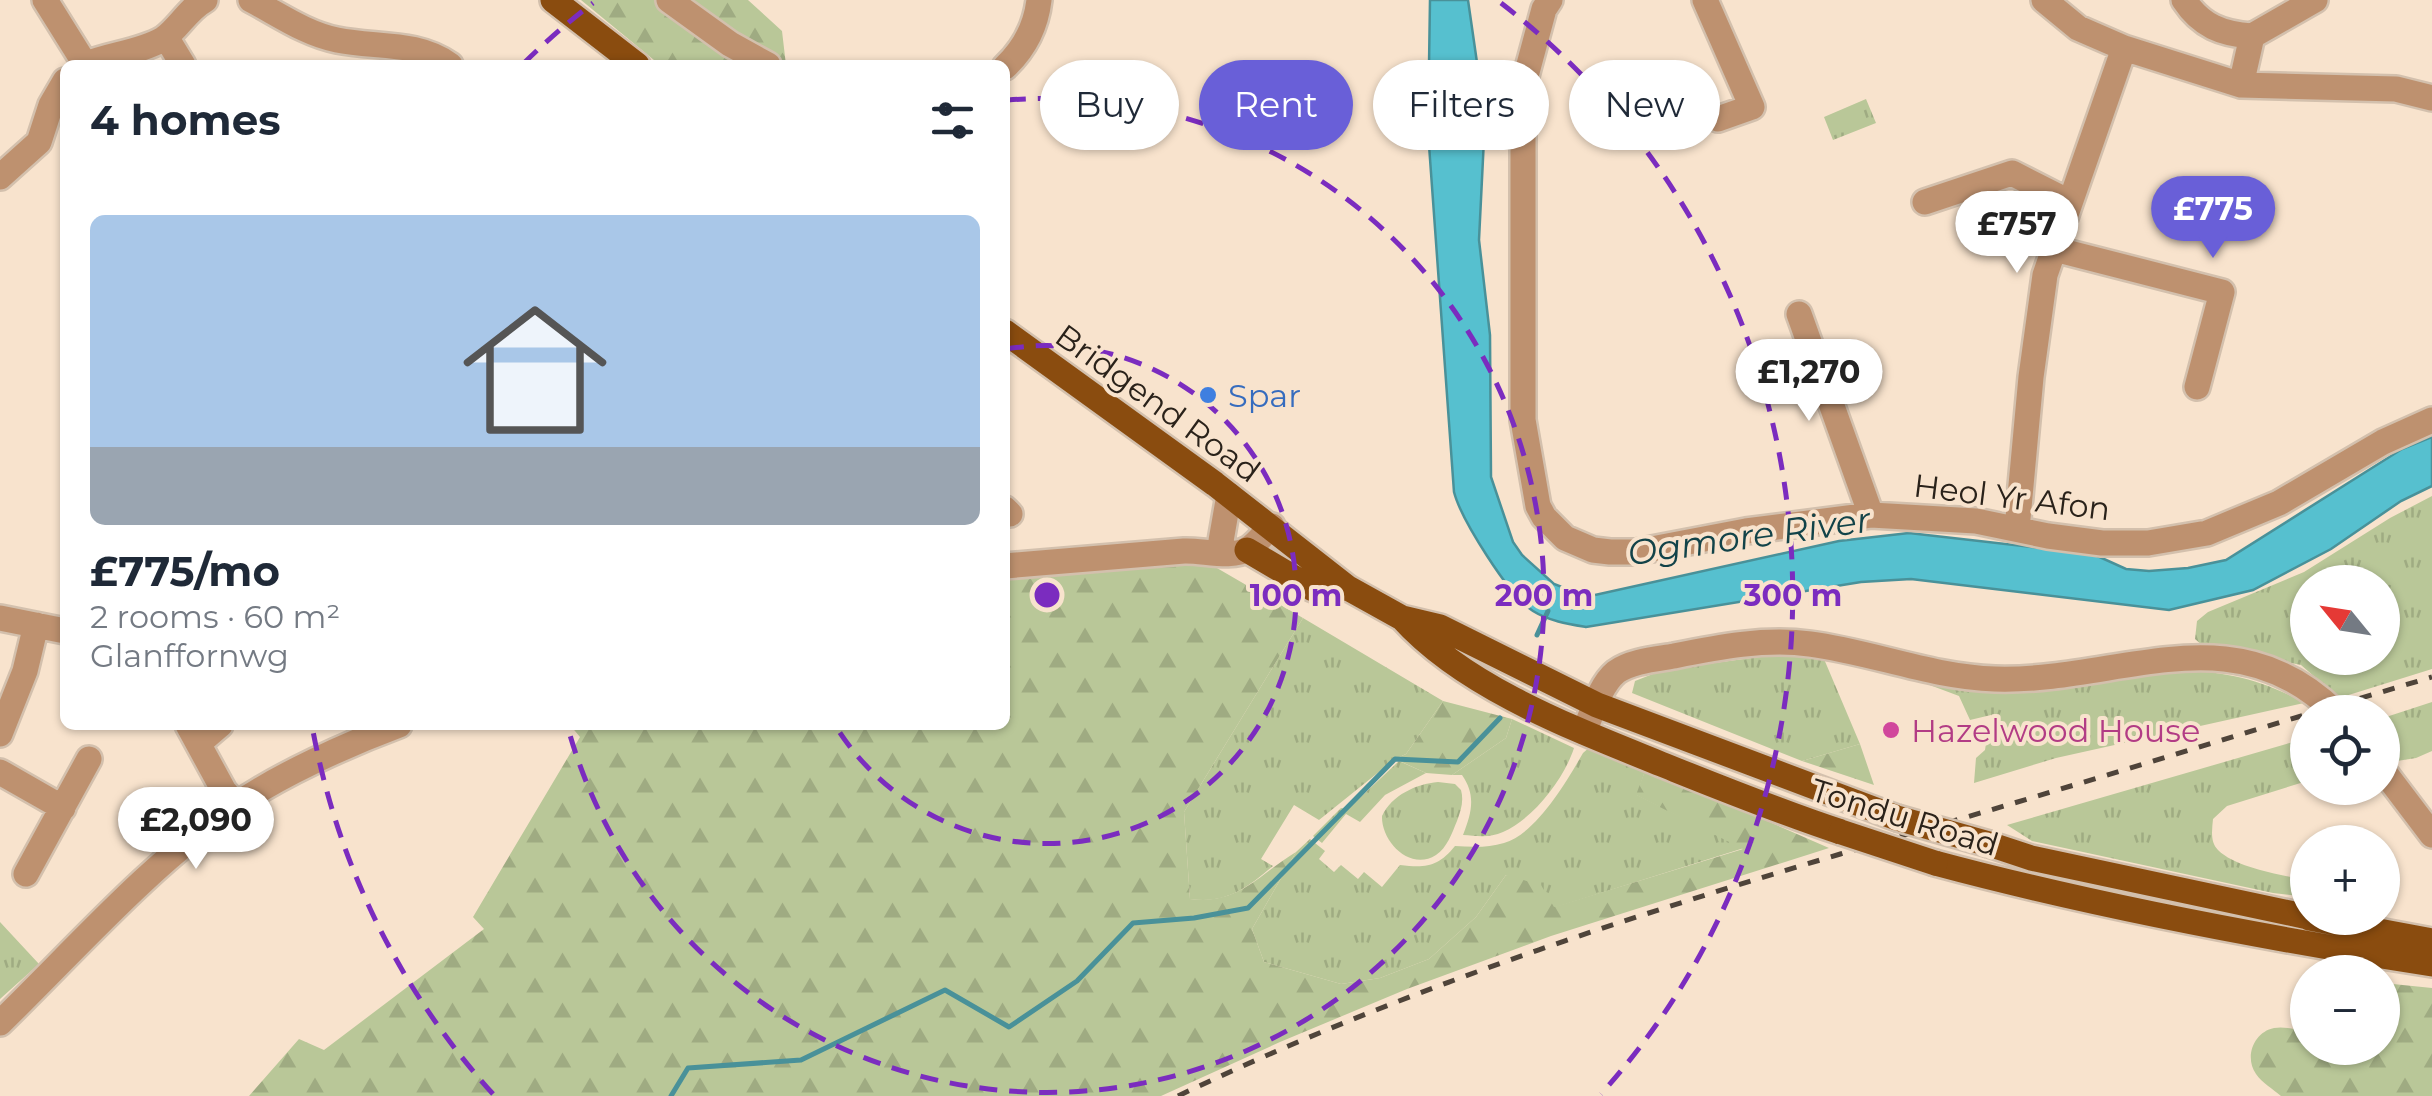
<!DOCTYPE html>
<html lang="en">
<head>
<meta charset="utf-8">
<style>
  :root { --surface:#fff; --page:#f6f6f7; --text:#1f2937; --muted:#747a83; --line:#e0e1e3; --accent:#695fd8 }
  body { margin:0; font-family:Montserrat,sans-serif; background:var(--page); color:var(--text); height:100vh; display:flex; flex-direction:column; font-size:38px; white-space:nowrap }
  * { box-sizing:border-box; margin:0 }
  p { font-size:32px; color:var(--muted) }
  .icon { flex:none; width:55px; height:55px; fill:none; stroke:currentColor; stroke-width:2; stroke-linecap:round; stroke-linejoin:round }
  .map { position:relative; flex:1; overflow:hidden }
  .drawer { position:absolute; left:60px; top:60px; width:950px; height:670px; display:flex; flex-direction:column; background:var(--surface); border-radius:15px; box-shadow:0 2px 8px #0004 }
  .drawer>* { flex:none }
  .top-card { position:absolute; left:1040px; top:60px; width:950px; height:90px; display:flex; gap:20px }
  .needle { width:65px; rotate:300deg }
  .controls { position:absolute; left:2290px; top:565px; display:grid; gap:20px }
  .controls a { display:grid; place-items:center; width:110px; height:110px; border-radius:50%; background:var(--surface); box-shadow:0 2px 8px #0004; font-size:50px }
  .price { position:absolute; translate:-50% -85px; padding:0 22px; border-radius:35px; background:#fff; color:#222; font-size:32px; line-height:65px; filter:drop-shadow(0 2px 5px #0008) }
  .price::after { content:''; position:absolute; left:50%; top:60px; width:30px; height:22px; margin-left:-15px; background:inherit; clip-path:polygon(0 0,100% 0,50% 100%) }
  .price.active { background:var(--accent); color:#fff }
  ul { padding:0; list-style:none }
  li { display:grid; align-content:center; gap:20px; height:530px; padding:0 30px }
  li+li { border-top:2px solid var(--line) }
  li span { display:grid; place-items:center; height:310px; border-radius:15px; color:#555 }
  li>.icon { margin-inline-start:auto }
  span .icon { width:180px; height:180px; fill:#fffc; stroke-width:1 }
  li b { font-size:42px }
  h2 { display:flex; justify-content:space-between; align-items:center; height:120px; padding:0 30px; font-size:42px }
  .pill { padding:0 35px; border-radius:45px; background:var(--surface); box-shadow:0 2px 8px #0004; font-size:35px; line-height:90px }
  .pill.active { background:var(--accent); color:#fff }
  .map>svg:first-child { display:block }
</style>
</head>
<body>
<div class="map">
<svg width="2432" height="1096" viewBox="0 0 2432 1096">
  <defs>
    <pattern id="grass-tufts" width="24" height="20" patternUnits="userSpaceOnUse" patternTransform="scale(2.5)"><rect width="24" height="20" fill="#b9c798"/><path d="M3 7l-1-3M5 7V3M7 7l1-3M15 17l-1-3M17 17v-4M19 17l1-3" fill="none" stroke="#9fab82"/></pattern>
    <pattern id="forest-firs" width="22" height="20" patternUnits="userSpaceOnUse" patternTransform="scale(2.5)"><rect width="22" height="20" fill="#b9c798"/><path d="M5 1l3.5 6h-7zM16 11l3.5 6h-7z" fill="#9fab82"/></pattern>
  </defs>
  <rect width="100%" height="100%" fill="#f8e3cd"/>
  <path fill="url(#grass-tufts)" fill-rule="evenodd" d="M 1866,99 L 1876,123 L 1833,140 L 1824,117 Z
    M 2432,496 L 2432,669 L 2339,698 L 2301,665 L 2202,645 L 2195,639 L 2197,621 L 2208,612 L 2304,572 L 2390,518 ZM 2308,582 L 2382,582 L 2382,658 L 2308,658 Z
    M 1303,618 L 1443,701 L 1406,754 L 1395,759 L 1319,820 L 1294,805 L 1261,859 L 1273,866 C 1246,889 1226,904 1190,899 L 1184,812 Z
    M 1773,655 L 1824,659 L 1860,744 L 1802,761 L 1632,693 L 1635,681 L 1663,670 Z
    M 2177,670 C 2224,671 2264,680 2304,703 L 2056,758 L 1974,783 L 1976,758 L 1985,750 L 1987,737 L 1995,734 L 1991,715 L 1970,720 L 1959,696 L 1919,681 L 1920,679 Z
    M 2432,702 L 2432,751 L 2416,758 L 2397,761 L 2383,736 L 2383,718 Z
    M 1512,719 L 1574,748 C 1564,779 1533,819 1503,832 C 1490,838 1477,836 1463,835 C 1472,812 1476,795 1462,775 L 1452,775 L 1506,738 Z
    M 2307,738 L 2307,781 L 2227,806 L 2213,819 C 2212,830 2210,842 2218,850 C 2236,868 2280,874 2303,880 L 2307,883 L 2307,897 L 2273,893 L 2032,841 L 2007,825 Z
    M 1591,746 L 1646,768 L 1637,795 L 1744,848 L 1553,908 L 1506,875 L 1476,917 L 1429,959 L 1380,978 L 1341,984 L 1264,962 L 1252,929 L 1296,852 L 1310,839 L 1325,851 L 1319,859 L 1334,872 L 1341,865 L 1358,879 L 1364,872 L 1382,887 L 1400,865 C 1426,868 1438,867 1455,846 C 1471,847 1488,848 1504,843 C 1536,834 1567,781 1583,753 Z
    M 1399,761 L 1426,773 L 1385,795 L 1360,822 L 1346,814 L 1322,843 L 1313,836 L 1341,808 L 1348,809 Z
    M 1438,782 L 1455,784 L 1461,790 C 1464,801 1461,810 1457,821 C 1452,833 1447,848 1436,855 C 1410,872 1381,841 1382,816 C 1392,795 1416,784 1438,782 Z
    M 0,922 L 39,964 L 0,999 Z"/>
  <path fill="url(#forest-firs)" d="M 581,0 L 748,0 L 782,31 L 786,65 L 660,65 Z
    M 1198,557 L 1303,618 L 1184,812 L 1190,899 C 1239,905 1258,875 1296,852 L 1252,929 L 1264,962 L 1341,984 L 1380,978 L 1429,959 L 1476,917 L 1506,875 L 1541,885 L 1554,907 L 1743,849 L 1636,795 L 1646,768 L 1829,848 L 1551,936 L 1407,989 L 1280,1042 L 1161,1096 L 249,1096 L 299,1039 L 324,1050 L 484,929 L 473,917 L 580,737 L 570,725 L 1005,725 L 1005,576 Z
    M 1443,701 L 1512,719 L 1506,738 L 1452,775 L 1426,773 L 1395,759 L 1406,754 Z
    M 1860,744 L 1874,785 L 1802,761 Z
    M 2383,983 L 2432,988 L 2432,1096 L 2281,1096 C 2273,1089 2262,1083 2256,1074 C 2244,1057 2254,1032 2274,1028 C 2285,1026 2297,1030 2307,1031 L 2308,1048 L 2382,1048 Z"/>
  <path fill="#56c0cf" stroke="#499199" stroke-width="2.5" d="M 1430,0 L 1468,0 L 1485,118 L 1479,240 L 1490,335 L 1491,477 L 1513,542 L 1522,555 L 1554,584 L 1580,594 L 1595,595 L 1839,541 L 1909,533 L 2093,554 L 2126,569 L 2149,571 L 2188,568 L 2226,560 L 2402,449 L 2432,437 L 2432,486 L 2401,501 L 2331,549 L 2253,590 L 2169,610 L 1911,579 L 1861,582 L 1586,627 C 1568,624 1549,621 1533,611 C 1509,596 1461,519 1454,492 L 1428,131 Z"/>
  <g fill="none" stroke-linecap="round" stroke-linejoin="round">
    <path stroke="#499199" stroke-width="5" d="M 1537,635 L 1548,611
      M 671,1096 L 688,1068 L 801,1060 L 945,990 L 1009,1027 L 1077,981 L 1133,923 L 1194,918 L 1248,908 L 1395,759 L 1458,762 L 1500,718"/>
    <g stroke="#d3c0ad" stroke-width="30">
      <path id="minor" d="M 45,0 L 85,64
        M 251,0 C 278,14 306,34 337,40 C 375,48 417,41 450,65
        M 669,0 L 730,44 L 768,65
        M 1550,0 L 1544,9 L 1523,87 L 1523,420 L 1538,506 L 1544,517 L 1565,538 L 1593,550 L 1610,552 L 1636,552 L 1746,531 L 1871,515 L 1976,521 L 2048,536 L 2102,543 L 2148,543 L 2207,533 L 2279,503 L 2383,442 L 2432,420
        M 1705,0 L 1752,107 L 1718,119
        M 2044,0 L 2078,28 L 2124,48 L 2241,85 L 2396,89 L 2432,98
        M 2184,0 C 2201,26 2222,34 2252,36
        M 166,37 L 183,65
        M 84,65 C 109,54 139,53 163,39 C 179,28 187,10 205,0
        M 1005,67 C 1024,49 1036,26 1039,0
        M 2241,85 L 2252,36 L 2315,0
        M 0,177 L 39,142 L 51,105 L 65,81
        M 1925,202 L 2012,173 L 2069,202
        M 2054,249 L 2222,292 L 2197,387
        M 1799,314 L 1871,515
        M 1005,509 L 1010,514
        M 2017,529 L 2031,377 L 2045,275 L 2124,48
        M 1221,541 L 1229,495
        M 1005,566 L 1184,551 C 1202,550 1232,559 1248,549 C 1257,544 1264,533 1272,526
        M 0,618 L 65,631
        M 188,725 L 224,791 L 236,805
        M 1584,732 C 1592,714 1600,685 1616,672 C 1631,661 1657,659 1674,656 C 1718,647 1765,638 1810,644 C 1872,652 1931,677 1995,679 C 2118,683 2232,611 2335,712
        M 0,734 L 25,671 L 36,625
        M 199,743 L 220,725
        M 2382,769 L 2432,835
        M 0,772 L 63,808
        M 26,874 L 89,759
        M 0,1023 C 76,949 148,866 235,806 C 279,775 348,744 399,725"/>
    </g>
    <g stroke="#d3c0ad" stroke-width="30">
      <path id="major" d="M 553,0 L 637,65
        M 1005,332 L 1215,484 L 1348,588 L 1402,618 L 1440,627 L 1597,705 L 1897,818
        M 1247,550 L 1313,589 L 1348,588
        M 1402,618 C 1465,688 1575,729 1661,764 C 1721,788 1780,812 1841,832
        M 1989,844 L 2031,858 L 2308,917
        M 1935,863 C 2099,907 2265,938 2432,964
        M 2309,918 L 2432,941"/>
    </g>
    <use href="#minor" stroke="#be916f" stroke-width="25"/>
    <use href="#major" stroke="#8a4c0f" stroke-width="25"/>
    <path stroke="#4f443a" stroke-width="5" stroke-dasharray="12 12" stroke-linecap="butt" d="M 2314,712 L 2432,677
      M 1178,1096 C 1429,976 1694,896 1960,819 C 2076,785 2192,749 2308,714"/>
    <g stroke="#d3c0ad" stroke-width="30" stroke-linecap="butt">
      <path id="major-bridge" d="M 1897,818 L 1989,844
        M 1841,832 L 1935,863"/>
    </g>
    <use href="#major-bridge" stroke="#8a4c0f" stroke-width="25"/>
  </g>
  <g fill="none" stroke="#7b2cbf" stroke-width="5" stroke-dasharray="18 12">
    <path d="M1006 349A249 249 0 1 1 835 725"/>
    <path d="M1008 100A497 497 0 1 1 568 728"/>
    <path d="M493 1094A746 746 0 0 1 313 731M524 63A746 746 0 0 1 593 3M1501 3A746 746 0 0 1 1601 1094"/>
  </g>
  <circle fill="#3f7fe0" stroke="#f8e3cd" stroke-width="4" cx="1208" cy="395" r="10"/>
  <circle fill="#d1479c" stroke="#f8e3cd" stroke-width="4" cx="1891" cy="730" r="10"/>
  <g text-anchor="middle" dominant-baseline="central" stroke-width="8" stroke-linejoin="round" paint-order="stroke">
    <g font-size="32" fill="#366cbe" stroke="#f8e3cd" text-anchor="start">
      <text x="1228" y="395">Spar</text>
    </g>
    <g font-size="32" fill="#2a221a" stroke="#f8e3cd">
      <text transform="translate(1158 403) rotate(36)">Bridgend Road</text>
      <text transform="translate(2012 497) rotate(7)">Heol Yr Afon</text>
      <text transform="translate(1905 817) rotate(17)">Tondu Road</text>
    </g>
    <g font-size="32" fill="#b23c85" stroke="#f8e3cd" text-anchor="start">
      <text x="1911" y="730">Hazelwood House</text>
    </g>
    <g font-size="35" font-style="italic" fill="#124349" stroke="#f8e3cd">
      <text transform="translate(1749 536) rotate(-8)">Ogmore River</text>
    </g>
  </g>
  <circle cx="1047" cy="595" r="15" fill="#7b2cbf" stroke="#f8e3cd" stroke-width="5"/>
  <g font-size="30" text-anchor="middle" font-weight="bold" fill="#7b2cbf" stroke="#f8e3cd" stroke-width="8" stroke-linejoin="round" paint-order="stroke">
    <text x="1296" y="606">100 m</text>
    <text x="1544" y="606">200 m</text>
    <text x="1793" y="606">300 m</text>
  </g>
</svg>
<div class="controls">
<a><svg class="needle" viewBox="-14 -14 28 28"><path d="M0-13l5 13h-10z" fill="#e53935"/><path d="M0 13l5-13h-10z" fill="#747a83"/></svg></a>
<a><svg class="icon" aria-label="locate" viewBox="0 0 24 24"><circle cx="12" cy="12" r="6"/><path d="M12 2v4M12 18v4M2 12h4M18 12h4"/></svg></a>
<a>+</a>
<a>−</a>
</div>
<b class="price active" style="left:2213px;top:261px">£775</b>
<b class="price" style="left:2017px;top:276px">£757</b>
<b class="price" style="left:1809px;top:424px">£1,270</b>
<b class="price" style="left:196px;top:872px">£2,090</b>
<div class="top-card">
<a class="pill">Buy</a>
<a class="pill active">Rent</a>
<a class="pill">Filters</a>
<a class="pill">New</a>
</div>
<section class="drawer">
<h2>4 homes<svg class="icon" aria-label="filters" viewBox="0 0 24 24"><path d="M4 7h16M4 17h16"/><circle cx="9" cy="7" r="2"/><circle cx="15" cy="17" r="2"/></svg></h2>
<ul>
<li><span style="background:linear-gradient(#a9c7e8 75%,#9aa5b1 0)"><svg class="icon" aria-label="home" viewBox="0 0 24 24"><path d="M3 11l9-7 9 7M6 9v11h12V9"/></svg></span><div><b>£775/mo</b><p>2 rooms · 60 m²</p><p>Glanffornwg</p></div></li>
</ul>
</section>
</div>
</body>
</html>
